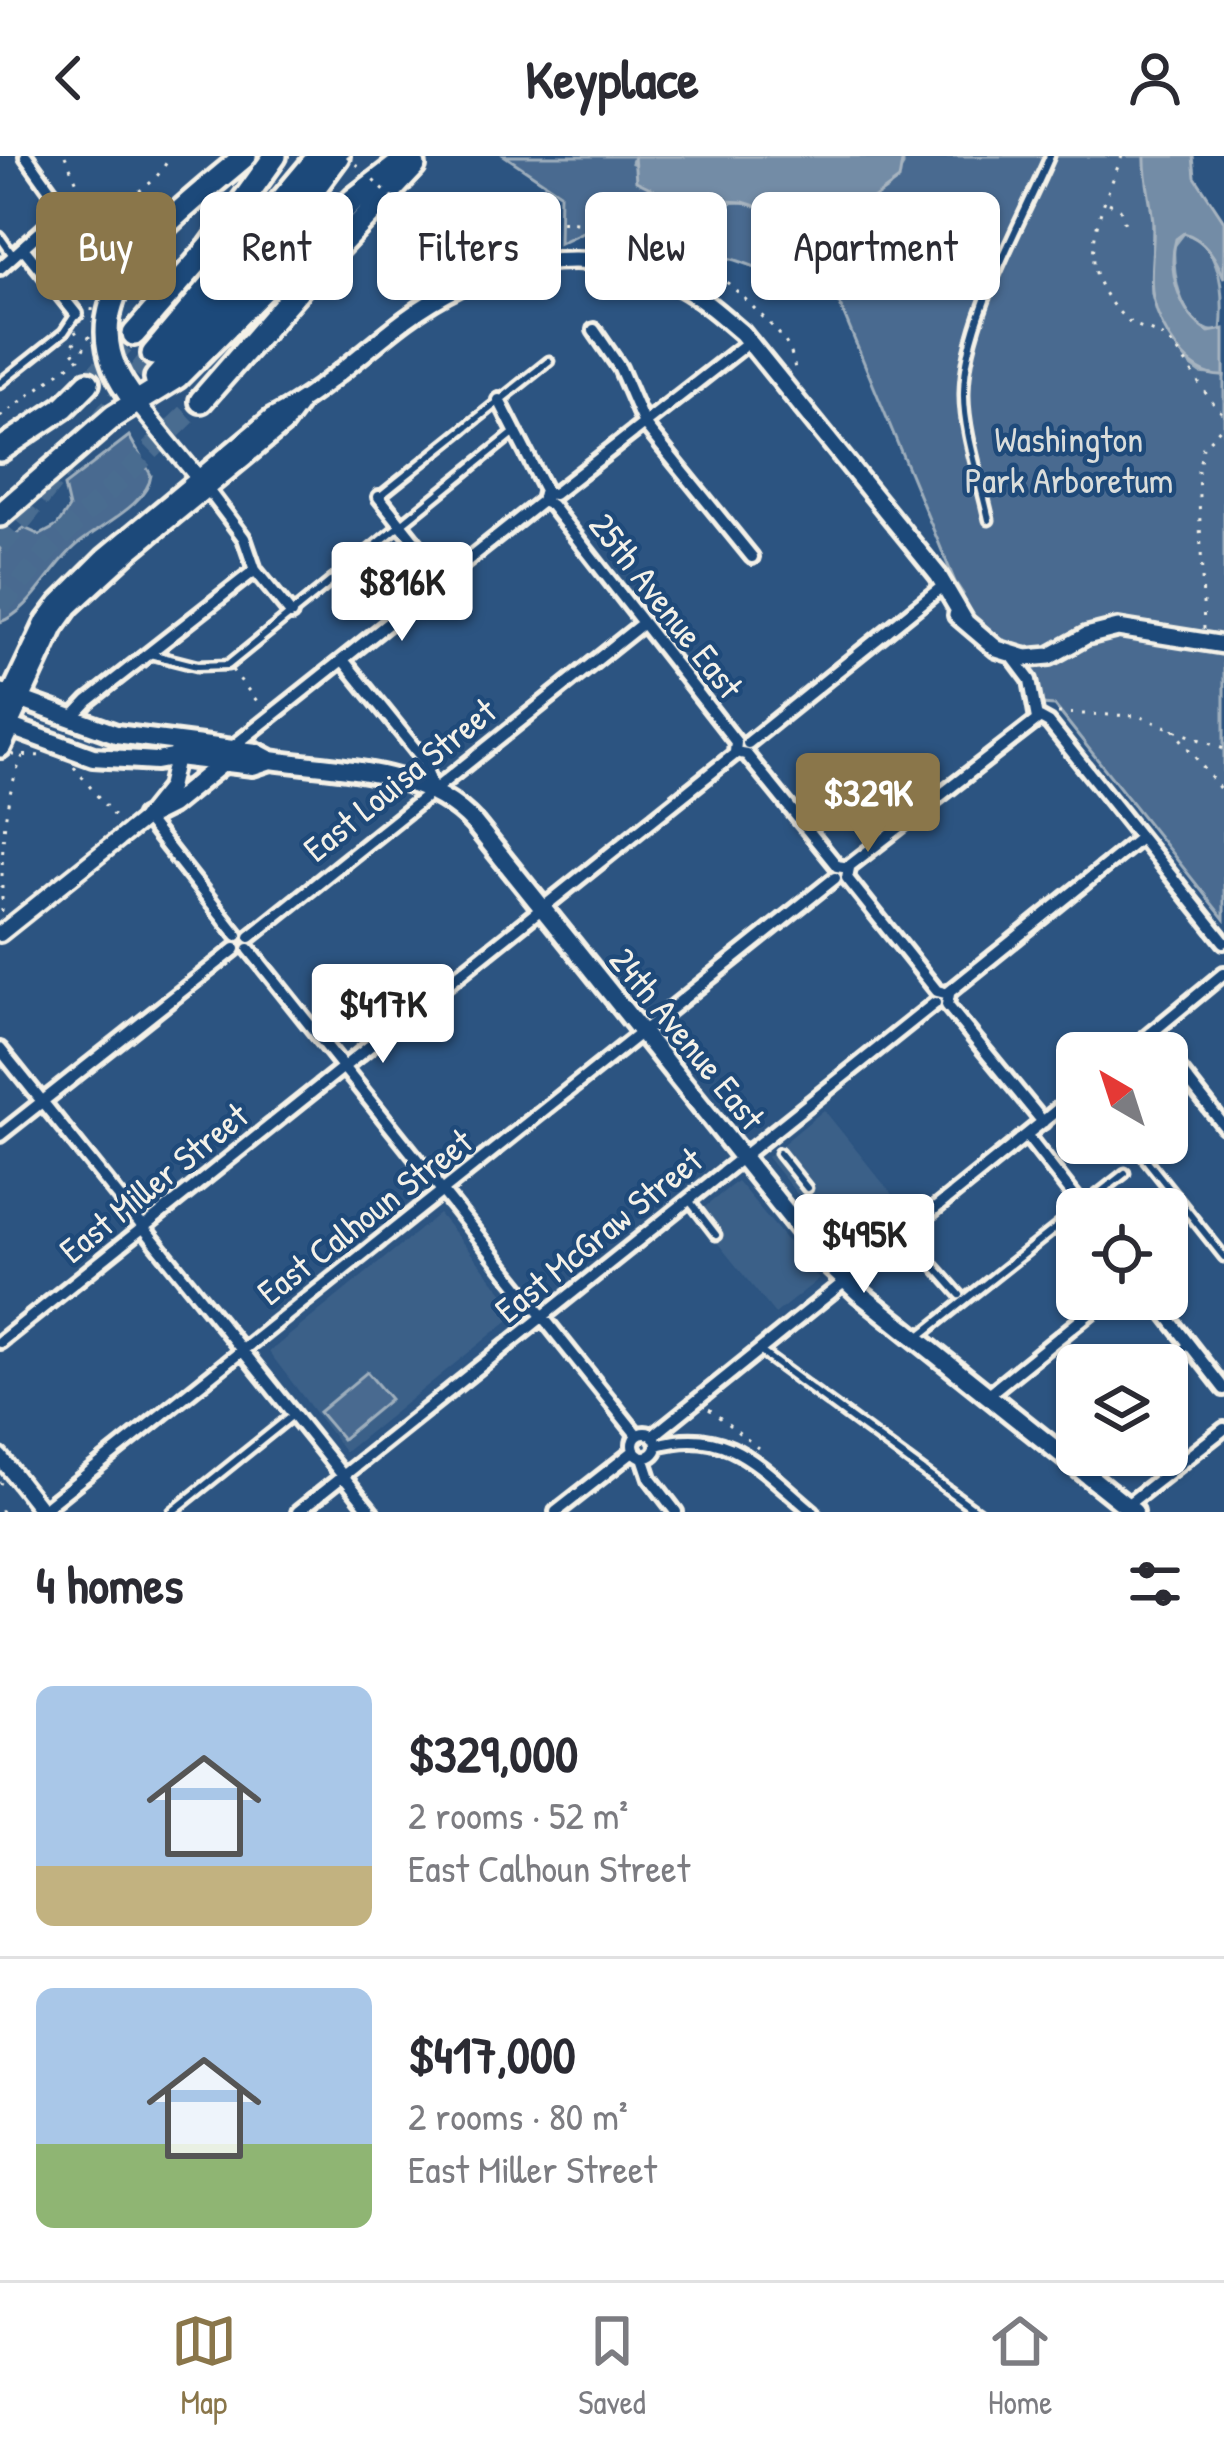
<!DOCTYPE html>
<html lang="en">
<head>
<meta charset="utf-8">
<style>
  :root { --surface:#fff; --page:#f7f7f7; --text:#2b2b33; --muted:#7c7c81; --line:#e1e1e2; --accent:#8a764a }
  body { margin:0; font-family:"Patrick Hand",sans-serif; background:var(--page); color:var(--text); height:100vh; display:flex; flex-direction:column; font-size:45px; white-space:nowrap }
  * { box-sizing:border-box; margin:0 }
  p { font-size:39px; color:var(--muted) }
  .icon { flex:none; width:66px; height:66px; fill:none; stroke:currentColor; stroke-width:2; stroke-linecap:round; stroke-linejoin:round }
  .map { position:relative; height:1356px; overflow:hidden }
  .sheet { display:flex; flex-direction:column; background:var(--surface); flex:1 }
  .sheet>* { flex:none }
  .top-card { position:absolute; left:36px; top:36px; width:1152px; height:108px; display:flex; gap:24px }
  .needle { width:78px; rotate:321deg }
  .tools { position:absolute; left:1056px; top:876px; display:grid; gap:24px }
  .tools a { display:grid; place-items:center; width:132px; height:132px; border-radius:18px; background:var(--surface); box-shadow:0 3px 9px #0004; font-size:60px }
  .price { position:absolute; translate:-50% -102px; padding:0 27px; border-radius:12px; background:#fff; color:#222; font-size:39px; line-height:78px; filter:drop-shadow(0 3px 6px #0008) }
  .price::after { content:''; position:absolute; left:50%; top:72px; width:36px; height:27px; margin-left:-18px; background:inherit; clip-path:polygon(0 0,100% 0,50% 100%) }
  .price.current { background:var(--accent); color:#fff }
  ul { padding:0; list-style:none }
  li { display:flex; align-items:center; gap:36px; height:300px; padding:0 36px }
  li+li { border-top:3px solid var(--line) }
  li span { display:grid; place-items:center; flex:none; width:336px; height:240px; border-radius:18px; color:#555 }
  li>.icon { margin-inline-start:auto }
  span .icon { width:144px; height:144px; fill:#fffc; stroke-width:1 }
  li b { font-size:51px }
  h2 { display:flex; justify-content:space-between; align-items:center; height:144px; padding:0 36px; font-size:51px }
  .chip { padding:0 42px; border-radius:18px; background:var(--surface); box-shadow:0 3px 9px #0004; font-size:42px; line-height:108px }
  .chip.current { background:var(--accent); color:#fff }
  header { display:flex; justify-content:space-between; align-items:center; height:156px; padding:0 36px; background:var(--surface); font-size:54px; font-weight:700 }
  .dock { display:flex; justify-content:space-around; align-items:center; height:168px; border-top:3px solid var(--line); background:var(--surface); font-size:33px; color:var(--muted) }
  .dock a { display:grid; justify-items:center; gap:6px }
  .dock .current { color:var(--accent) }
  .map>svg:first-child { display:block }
</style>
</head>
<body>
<header><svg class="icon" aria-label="back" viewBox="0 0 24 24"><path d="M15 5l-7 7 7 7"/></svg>Keyplace<svg class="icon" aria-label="person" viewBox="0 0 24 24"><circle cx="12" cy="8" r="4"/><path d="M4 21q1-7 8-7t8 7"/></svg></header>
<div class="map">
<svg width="1224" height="1356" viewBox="0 0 1224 1356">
  <rect width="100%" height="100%" fill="#2c5481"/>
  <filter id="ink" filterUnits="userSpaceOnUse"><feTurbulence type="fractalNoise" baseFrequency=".00833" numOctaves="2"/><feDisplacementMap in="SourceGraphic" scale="24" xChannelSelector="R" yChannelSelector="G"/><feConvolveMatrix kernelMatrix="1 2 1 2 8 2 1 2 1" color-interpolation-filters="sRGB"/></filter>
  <g filter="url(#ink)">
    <path fill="#3b6088" d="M 824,954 L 903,1052 L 846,1099 L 767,1001 Z
      M 737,1025 L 819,1123 L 775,1158 L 695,1059 Z
      M 439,1058 L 519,1156 L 345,1296 L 269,1196 Z"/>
    <path fill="#496b90" stroke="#9eaebc" stroke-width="3" d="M 505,0 L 634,0 L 632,7 L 723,47 L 743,46 L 762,52 L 789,46 L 844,57 L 862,51 L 889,32 L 903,10 L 903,0 L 1163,0 L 1153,65 L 1152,138 L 1168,176 L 1190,209 L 1201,217 L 1224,220 L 1224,763 L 1055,550 L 1041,549 C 1031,489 992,487 959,444 L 963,438 L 955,426 L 828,120 L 789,123 L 736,104 L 617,73 L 606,65 L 559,87 L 560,37 Z
      M 1184,77 C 1224,88 1224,143 1221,176 C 1182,177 1172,120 1174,90 Z
      M 129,280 L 151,319 C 148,348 101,369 78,388 C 50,411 32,455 0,466 L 0,391 L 24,372 L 40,379 L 57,370 L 69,352 L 64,330 Z
      M 367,1216 L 390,1243 L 342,1283 L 319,1256 Z"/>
    <path fill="#738ca6" stroke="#a7b4c0" stroke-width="3" d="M 634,0 L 903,0 L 899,24 L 862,51 L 844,57 L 790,46 L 762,52 L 743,46 L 690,43 L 663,38 L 636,25 Z
      M 1145,0 L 1193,0 L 1195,21 L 1224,65 L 1224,122 C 1216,102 1205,83 1184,77 L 1176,83 C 1167,115 1179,158 1209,176 L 1224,173 L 1224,220 C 1188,222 1160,173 1153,142 C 1148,117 1155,91 1153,66 C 1151,44 1144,22 1145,0 Z"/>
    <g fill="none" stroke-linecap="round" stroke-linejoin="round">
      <path stroke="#4a6c90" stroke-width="21" stroke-dasharray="21 10" stroke-linecap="butt" d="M 88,227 L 134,178
        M 98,268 L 153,198
        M 0,391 L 64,312
        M 0,451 L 48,394 L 201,245"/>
      <g stroke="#f4f1e8" stroke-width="15">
        <path id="service" d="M 0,81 L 12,98
          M 0,227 L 64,176 L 76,158
          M 379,341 L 549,205
          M 989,364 C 981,326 963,274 964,236 C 965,162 1021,68 1050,0
          M 150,498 L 197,510 L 228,509 L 515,276
          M 1133,987 L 1224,1101
          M 779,997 L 807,1032
          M 689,1044 L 716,1079
          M 1082,1051 L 1125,1017
          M 905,1077 L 960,1139
          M 921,1179 L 1077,1055
          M 761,1196 L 978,1356
          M 1161,1209 L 1187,1189
          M 1058,1292 L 1077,1277
          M 172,1356 L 294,1258"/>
      </g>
      <g stroke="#f4f1e8" stroke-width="20">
        <path id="minor" d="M 24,93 L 76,158
          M 0,112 L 57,61 L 58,45 L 26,0
          M 594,174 L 620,212 L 644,268 L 752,401
          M 746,188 L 554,338 L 544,337 L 542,345 L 551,349 L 736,586 L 735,596 L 746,598 L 837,710 L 849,712 L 847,722 L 937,835 L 949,838 L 947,849 L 1043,966
          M 499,244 L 546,336
          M 208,334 L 244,382 L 255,414 L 291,458
          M 379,341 L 445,424
          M 1012,500 L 1030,524 L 1037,563
          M 343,504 L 423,603 L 433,634
          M 72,562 L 88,545 L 255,414
          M 748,587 L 938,434
          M 230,593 L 542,345
          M 145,662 L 237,779
          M 848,711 L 1040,562 L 1049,567 L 1224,786
          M 250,781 L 643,467
          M 249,793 L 637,1279
          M 948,837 L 1140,682
          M 1151,877 L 1224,970
          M 0,893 L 372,1356
          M 1127,897 L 1224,817
          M 0,979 L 235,793
          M 1027,980 L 1084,1053
          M 1154,1143 L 1224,1233
          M 0,1186 L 736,597
          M 989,1238 L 1107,1143
          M633 1289a12 12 0 1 1 24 0a12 12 0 1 1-24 0Z
          M 653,1280 L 1077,938
          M 657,1289 C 729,1268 762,1314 813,1356
          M 643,1301 L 650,1322 L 676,1356
          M 1127,1349 L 1224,1273
          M 42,1354 L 835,722
          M 298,1356 L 935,847
          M 556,1356 L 634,1295"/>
      </g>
      <g stroke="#f4f1e8" stroke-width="22">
        <path id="tertiary" d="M 135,245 L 204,329
          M 0,778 L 145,662 L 169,632 L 178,592
          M 0,1301 L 43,1356"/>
      </g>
      <g stroke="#f4f1e8" stroke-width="24">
        <path id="secondary" d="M 957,459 L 997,493 L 1026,502 L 1050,500 L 1086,480 L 1118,472 L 1224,489
          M 0,559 L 45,464 L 58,447 L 104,401 L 271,262 C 321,237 361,197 405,164 C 487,103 591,82 683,132 C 705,144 723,161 742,177 L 938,419 L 965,465
          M 9,571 L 55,472 L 70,451 L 131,395 L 284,269 L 299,249"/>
      </g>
      <g stroke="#f4f1e8" stroke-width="26">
        <path id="primary" d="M 0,536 L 116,578 L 256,596 L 271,604 C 341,614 424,612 475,668 L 827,1107 L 858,1136 L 1134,1356
          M 0,567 L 93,601 L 156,605 L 177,601 L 253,610 L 271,604
          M 145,662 L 171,649 L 224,606"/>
      </g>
      <g stroke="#f4f1e8" stroke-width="30">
        <path id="motorway" d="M 134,178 L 210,91 L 275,0
          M 153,198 L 319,0
          M 156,222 L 266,98 L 338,0
          M 135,245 C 51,143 177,59 245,0
          M 201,245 L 304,127 L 414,10
          M 0,294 L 64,251 L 88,227
          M 0,359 L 114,260 L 177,221 L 354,43 L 410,0
          M 0,590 L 9,571"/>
      </g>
      <path stroke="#f4f1e8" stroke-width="3" stroke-dasharray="3 9" stroke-linecap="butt" d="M 65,0 L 79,31 L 76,52
        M 1122,0 C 1100,59 1069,111 1126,163 C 1137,173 1155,173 1167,184 C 1188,203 1200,236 1224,259
        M 1109,47 L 1120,53 L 1125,68
        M 105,52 L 114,70
        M 70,53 C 114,49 149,42 170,0
        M 420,56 C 437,61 456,70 473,72 C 494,74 517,67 538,66 C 623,61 694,89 753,151 C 773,172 795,187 795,219
        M 92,155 C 94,125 97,81 123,62 C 137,52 155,49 169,40
        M 75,175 L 78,180 L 71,193 L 78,201
        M 0,261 L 79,202 L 91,177
        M 1204,473 L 1198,315 L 1203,291 L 1224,268
        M 232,514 L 261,550
        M 1058,557 L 1138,560 L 1224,593
        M 1173,573 L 1224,638
        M 12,599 L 44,600
        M 74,611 L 117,664
        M 1222,631 L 1224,619
        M 2,756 C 2,701 0,644 26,594
        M 709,1253 L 758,1292
        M 0,1328 L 1,1326
        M 0,1354 L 3,1356"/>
      <use href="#service" stroke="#1f4a7a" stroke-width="6"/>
      <use href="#minor" stroke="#1f4a7a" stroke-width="10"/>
      <use href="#tertiary" stroke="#1f4a7a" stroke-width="14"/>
      <use href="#secondary" stroke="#1f4a7a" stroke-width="15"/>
      <use href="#primary" stroke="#1f4a7a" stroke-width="16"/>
      <use href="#motorway" stroke="#1f4a7a" stroke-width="21"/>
      <path stroke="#f4f1e8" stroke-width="3" stroke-dasharray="3 9" stroke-linecap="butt" d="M 347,0 L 390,40 L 420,56"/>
    </g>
  </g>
  <g text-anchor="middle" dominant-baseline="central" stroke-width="9" stroke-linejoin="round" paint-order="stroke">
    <g font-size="36" fill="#dadddb" stroke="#1f4a7a">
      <text x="1069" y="282">Washington<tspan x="1069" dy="41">Park Arboretum</tspan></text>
    </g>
    <g font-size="36" fill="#f4f1e8" stroke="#1f4a7a">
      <text transform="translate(667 449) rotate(52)">25th Avenue East</text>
      <text transform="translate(399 623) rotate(-39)">East Louisa Street</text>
      <text transform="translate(688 882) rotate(51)">24th Avenue East</text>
      <text transform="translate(153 1026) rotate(-39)">East Miller Street</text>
      <text transform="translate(364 1060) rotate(-38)">East Calhoun Street</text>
      <text transform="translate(598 1078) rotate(-39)">East McGraw Street</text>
    </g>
  </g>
</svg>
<div class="tools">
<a><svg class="needle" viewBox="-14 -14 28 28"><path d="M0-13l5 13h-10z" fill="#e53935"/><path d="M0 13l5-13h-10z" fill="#7c7c81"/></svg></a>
<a><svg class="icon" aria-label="locate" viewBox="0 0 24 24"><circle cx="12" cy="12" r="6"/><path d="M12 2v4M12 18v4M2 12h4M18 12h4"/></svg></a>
<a><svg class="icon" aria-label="layers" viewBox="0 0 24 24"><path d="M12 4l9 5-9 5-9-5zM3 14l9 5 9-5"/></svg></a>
</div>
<b class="price" style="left:402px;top:488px">$816K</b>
<b class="price current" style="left:868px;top:699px">$329K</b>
<b class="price" style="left:383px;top:910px">$417K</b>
<b class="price" style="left:864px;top:1140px">$495K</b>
<div class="top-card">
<a class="chip current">Buy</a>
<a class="chip">Rent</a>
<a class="chip">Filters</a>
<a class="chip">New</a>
<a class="chip">Apartment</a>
</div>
</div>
<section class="sheet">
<h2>4 homes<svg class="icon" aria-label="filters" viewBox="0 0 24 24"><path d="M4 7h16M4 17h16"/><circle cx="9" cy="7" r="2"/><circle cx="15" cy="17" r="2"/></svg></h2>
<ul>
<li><span style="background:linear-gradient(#a9c7e8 75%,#c2b280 0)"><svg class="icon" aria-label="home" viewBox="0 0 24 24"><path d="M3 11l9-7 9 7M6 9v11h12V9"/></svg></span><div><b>$329,000</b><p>2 rooms · 52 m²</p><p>East Calhoun Street</p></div></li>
<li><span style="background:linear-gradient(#a9c7e8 65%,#8fb573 0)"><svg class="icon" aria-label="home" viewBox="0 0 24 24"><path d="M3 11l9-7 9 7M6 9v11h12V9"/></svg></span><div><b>$417,000</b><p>2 rooms · 80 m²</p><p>East Miller Street</p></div></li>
</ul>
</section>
<nav class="dock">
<a class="current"><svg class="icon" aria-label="map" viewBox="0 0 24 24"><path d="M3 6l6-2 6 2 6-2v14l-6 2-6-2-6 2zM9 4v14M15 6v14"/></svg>Map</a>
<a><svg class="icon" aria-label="saved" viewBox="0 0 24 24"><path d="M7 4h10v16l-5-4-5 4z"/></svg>Saved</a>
<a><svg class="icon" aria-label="home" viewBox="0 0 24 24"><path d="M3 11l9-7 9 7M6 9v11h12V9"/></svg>Home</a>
</nav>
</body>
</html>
